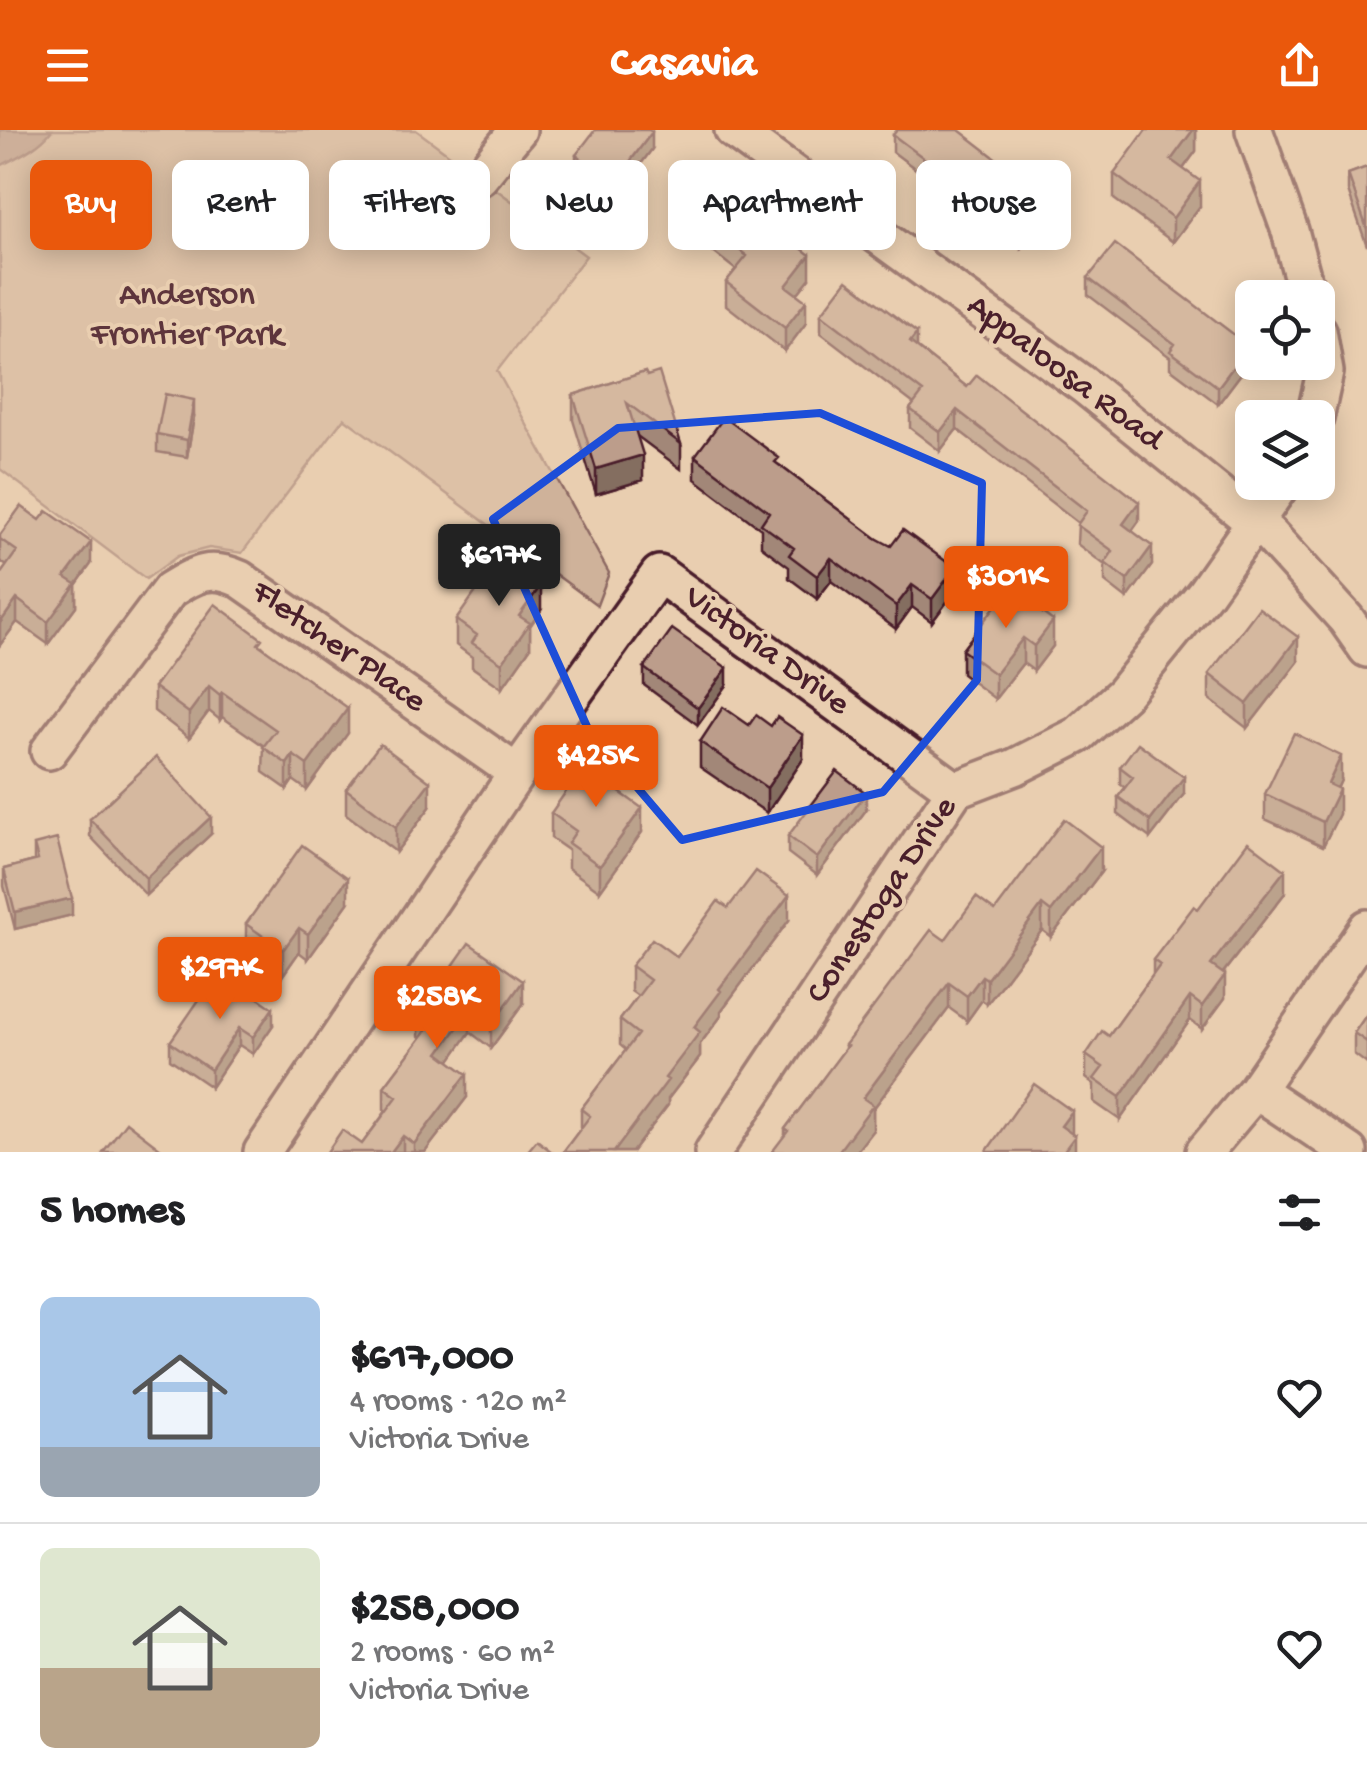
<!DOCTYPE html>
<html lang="en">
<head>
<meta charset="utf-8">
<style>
  :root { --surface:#fff; --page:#f6f6f6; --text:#202124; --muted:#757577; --line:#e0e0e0; --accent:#ea580c }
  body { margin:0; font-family:"Gochi Hand",sans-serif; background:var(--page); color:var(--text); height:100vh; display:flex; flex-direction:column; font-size:38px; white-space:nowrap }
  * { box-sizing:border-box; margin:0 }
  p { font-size:32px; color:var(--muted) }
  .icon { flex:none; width:55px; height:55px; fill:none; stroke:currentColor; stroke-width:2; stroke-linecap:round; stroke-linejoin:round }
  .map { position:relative; height:1022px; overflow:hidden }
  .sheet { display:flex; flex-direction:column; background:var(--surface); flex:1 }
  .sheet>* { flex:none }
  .banner { position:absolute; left:30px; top:30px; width:1308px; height:90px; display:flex; gap:20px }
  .controls { position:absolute; left:1235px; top:150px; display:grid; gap:20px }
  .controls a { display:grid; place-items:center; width:100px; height:100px; border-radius:15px; background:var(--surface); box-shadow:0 5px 25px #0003; font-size:50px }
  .price { position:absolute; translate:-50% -85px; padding:0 22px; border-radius:10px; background:var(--accent); color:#fff; font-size:32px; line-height:65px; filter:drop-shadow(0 2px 5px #0008) }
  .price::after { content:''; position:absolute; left:50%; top:60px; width:30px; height:22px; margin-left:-15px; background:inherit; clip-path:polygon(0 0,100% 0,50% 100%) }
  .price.active { background:#222; color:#fff }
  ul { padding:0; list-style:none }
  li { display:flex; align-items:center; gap:30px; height:250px; padding:0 40px }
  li+li { border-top:2px solid var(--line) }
  li span { display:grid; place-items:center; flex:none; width:280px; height:200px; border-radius:15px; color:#555 }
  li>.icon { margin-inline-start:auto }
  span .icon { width:120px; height:120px; fill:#fffc; stroke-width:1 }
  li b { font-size:42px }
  h2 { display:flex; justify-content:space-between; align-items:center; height:120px; padding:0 40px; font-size:42px }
  .chip { padding:0 35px; border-radius:15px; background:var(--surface); box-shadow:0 5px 25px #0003; font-size:35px; line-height:90px }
  .chip.active { background:var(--accent); color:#fff }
  header { display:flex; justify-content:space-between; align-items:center; height:130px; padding:0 40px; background:var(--accent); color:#fff; font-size:45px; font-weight:800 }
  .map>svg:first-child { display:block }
</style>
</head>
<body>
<header><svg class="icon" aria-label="menu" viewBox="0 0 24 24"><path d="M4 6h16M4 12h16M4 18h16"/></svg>Casavia<svg class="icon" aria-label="share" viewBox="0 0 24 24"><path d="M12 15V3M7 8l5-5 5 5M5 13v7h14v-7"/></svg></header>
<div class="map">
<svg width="1367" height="1022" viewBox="0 0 1367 1022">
  <rect width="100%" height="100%" fill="#e9ceb0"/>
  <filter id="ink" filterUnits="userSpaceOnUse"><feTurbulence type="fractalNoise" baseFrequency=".01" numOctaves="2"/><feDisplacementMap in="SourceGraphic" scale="20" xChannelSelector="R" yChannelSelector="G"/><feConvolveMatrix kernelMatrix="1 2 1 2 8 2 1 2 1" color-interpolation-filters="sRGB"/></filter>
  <g filter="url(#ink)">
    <path fill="#cfb29a" stroke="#8c6862" stroke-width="2.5" d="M 0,0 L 416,0 L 586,126 L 497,241 L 609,443 L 597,475 L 344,288 L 242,423 L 209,418 L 178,426 L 146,449 L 0,339 Z"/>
    <path fill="#aa8a7b" stroke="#845f5b" stroke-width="2.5" d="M 0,0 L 52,0 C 39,17 19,26 0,36 Z"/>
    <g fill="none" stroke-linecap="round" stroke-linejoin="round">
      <g stroke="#4a1f2b" stroke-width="42">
        <path id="minor" d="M 733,0 L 1085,256 L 1270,405 L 1346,489 L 1367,519
          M 1254,0 L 1290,101 L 1308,168
          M 480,47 L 518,0
          M 1315,288 L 1325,242 L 1318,201
          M 49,621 L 170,460 C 196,443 211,436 240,449 L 517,643
          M 1256,960 L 1349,1022
          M 262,1022 L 517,643 L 659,444 L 955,660
          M 713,1022 L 955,660 L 1015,637 L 1078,605 L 1123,564 L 1204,464 L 1283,352
          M 1204,1022 L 1256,960 L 1367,798"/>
      </g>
      <use href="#minor" stroke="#e9ceb0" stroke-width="35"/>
    </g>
    <path fill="#a28778" stroke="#4a1f2b" stroke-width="2.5" d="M 1196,0 L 1196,21 L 1183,39 L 1200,76 L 1173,112 L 1114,69 L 1114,44 Z
      M 893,5 L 1046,84 L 1021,118 L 893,22 Z
      M 652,19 L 614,70 L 576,42 L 576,25 Z
      M 1367,37 L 1367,116 L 1348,61 L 1348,44 Z
      M 743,72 L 810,148 L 797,164 L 806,193 L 785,221 L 726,175 L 726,152 L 736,140 L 679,95 L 679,73 Z
      M 1088,148 L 1249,233 L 1218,274 L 1170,238 L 1170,227 L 1088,165 Z
      M 821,184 L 917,218 L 1139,391 L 1132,401 L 1152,435 L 1127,469 L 1105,452 L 1105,435 L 1077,414 L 1078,393 L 957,299 L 940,321 L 910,298 L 910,279 L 914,274 L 821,203 Z
      M 645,242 L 681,314 L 681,339 L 637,306 L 643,350 L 596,364 L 573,290 L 573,265 Z
      M 194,287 L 187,327 L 157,322 L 157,304 Z
      M 695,326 L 779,335 L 876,408 L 955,461 L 932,492 L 912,477 L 896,499 L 831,451 L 817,469 L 789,448 L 789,437 L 761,416 L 761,399 L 695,349 Z
      M 0,405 L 91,434 L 76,455 L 76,476 L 48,514 L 17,492 L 0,515 L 0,445 L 7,436 L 0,431 Z
      M 1009,458 L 1053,516 L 1034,541 L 1023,533 L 995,569 L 962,544 L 962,520 Z
      M 541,480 L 530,496 L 530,518 L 502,558 L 472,537 L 472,527 L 456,515 L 456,490 Z
      M 262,516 L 348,603 L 307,660 L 293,650 L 287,659 L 263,642 L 264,616 L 222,587 L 220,590 L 209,581 L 189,608 L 154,581 L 154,557 Z
      M 1298,532 L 1247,598 L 1209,569 L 1209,544 Z
      M 644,538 L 727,555 L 698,595 L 644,555 Z
      M 700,612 L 803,629 L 767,683 L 700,637 Z
      M 1120,637 L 1184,664 L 1150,708 L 1118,684 L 1118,667 L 1125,658 L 1120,654 Z
      M 1341,650 L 1337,659 L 1339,684 L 1323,716 L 1265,689 L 1265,664 Z
      M 346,659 L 430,677 L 396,722 L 346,684 Z
      M 621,663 L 642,702 L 600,761 L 568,738 L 568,720 L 551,708 L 551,683 Z
      M 866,680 L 817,745 L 788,723 L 788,706 Z
      M 90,689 L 211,704 L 146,765 L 90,706 Z
      M 34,715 L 72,785 L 15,799 L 4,756 L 4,739 L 34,731 Z
      M 1101,742 L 1051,807 L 1042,800 L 987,874 L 982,870 L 967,891 L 949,878 L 873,979 L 873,1000 L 785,1004 L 785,999 L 845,919 L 845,915 L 945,810 L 995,781 Z
      M 1285,763 L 1223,843 L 1225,868 L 1202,899 L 1190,890 L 1120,990 L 1094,972 L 1094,954 L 1086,948 L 1086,925 L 1109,906 L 1153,845 L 1153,830 L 1198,779 Z
      M 348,773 L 308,829 L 299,822 L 283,845 L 246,818 L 246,794 Z
      M 728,778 L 789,790 L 721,881 L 721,886 L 700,914 L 700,927 L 668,969 L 668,975 L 632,1022 L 563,1022 L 581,998 L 581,979 L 626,920 L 620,915 L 620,890 L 638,866 L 631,861 L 631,836 L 677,827 Z
      M 223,859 L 273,895 L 253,924 L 239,915 L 211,957 L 170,929 L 170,912 Z
      M 523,874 L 491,918 L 470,902 L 449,931 L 467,967 L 425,1022 L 327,1022 L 362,1014 L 386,981 L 384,979 L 384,957 L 421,908 L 419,906 L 419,884 Z
      M 1367,884 L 1367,934 L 1354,924 L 1354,903 Z"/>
    <path fill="#846e61" stroke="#4a1f2b" stroke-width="2.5" d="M 1193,0 L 1196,0 L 1196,21 L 1171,55 L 1171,30 Z
      M 652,2 L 652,19 L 614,70 L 614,53 Z
      M 1200,51 L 1200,76 L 1173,112 L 1173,88 Z
      M 1046,67 L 1046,84 L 1021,118 L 1021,101 Z
      M 810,125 L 810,148 L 786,178 L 786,156 Z
      M 806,171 L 806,193 L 785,221 L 785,198 Z
      M 917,203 L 917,223 L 910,212 Z
      M 1249,216 L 1249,233 L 1218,274 L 1218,257 Z
      M 194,270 L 194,287 L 187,327 L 187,310 Z
      M 957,280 L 957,299 L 940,321 L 940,302 Z
      M 643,325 L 643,350 L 596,364 L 596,339 Z
      M 1139,372 L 1139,391 L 1123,413 L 1123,394 Z
      M 91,412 L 91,434 L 76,455 L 76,476 L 48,514 L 48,492 L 65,447 Z
      M 1152,416 L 1152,435 L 1127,469 L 1127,450 Z
      M 831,428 L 831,451 L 817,469 L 817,446 Z
      M 955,438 L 955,461 L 932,492 L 932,469 Z
      M 541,455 L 541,480 L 530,496 L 530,518 L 502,558 L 502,533 L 519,486 Z
      M 912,455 L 912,477 L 896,499 L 896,476 Z
      M 17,469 L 17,492 L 0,515 L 0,493 Z
      M 1053,491 L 1053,516 L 1034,541 L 1034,516 Z
      M 1298,507 L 1298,532 L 1247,598 L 1247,574 Z
      M 1023,508 L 1023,533 L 995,569 L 995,544 Z
      M 727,538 L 727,555 L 698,595 L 698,578 Z
      M 209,556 L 209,581 L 189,608 L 189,583 Z
      M 222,562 L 222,587 L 220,590 L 220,565 Z
      M 348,578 L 348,603 L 307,660 L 307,635 Z
      M 803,605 L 803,629 L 767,683 L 767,658 Z
      M 293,625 L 293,650 L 287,659 L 287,634 Z
      M 1341,626 L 1341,650 L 1328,679 L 1328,654 Z
      M 621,642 L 621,667 L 611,656 Z
      M 1184,647 L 1184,664 L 1150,708 L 1150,691 Z
      M 430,652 L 430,677 L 396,722 L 396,697 Z
      M 1339,659 L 1339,684 L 1323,716 L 1323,692 Z
      M 866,663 L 866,680 L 817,745 L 817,728 Z
      M 642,678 L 642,702 L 600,761 L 600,736 Z
      M 211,687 L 211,704 L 146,765 L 146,748 Z
      M 1101,717 L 1101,742 L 1051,807 L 1051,782 Z
      M 1285,740 L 1285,763 L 1211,858 L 1211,835 Z
      M 348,748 L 348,773 L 308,829 L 308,804 Z
      M 789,765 L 789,790 L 721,881 L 721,886 L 700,914 L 700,927 L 668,969 L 668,975 L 632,1022 L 614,1022 L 665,948 L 694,897 L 719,859 Z
      M 72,768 L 72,785 L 15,799 L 15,782 Z
      M 1042,775 L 1042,800 L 987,874 L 987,849 Z
      M 299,798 L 299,822 L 283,845 L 283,820 Z
      M 1225,845 L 1225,868 L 1202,899 L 1202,876 Z
      M 982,846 L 982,870 L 967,891 L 967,866 Z
      M 523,851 L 523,874 L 491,918 L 491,896 Z
      M 949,853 L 949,878 L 873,979 L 873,1000 L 856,1022 L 838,1022 L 863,968 Z
      M 1190,867 L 1190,890 L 1120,990 L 1120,967 Z
      M 273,878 L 273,895 L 253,924 L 253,907 Z
      M 470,880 L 470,902 L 439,946 L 439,923 Z
      M 239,898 L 239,915 L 211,957 L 211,940 Z
      M 467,944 L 467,967 L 425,1022 L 414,1022 L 414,1014 Z
      M 1072,981 L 1072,1006 L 1061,996 Z
      M 403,1006 L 403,1022 L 391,1022 Z
      M 1075,1006 L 1075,1022 L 1063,1022 Z"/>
    <path fill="#bc9d8b" stroke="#4a1f2b" stroke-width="2.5" d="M 595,0 L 649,0 L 652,2 L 614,53 L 576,25 Z
      M 897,0 L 959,0 L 1046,67 L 1021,101 L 893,5 Z
      M 1146,0 L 1193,0 L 1171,30 L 1200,51 L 1173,88 L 1114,44 Z
      M 1367,37 L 1367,99 L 1348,44 Z
      M 706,39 L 743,67 L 740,70 L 810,125 L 786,156 L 806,171 L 785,198 L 726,152 L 747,126 L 679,73 Z
      M 1115,114 L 1249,216 L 1218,257 L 1170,221 L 1175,214 L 1088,148 Z
      M 847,150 L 917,203 L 910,212 L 967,257 L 977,245 L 1139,372 L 1123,394 L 1152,416 L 1127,450 L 1105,433 L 1113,421 L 1077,395 L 1087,381 L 957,280 L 940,302 L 910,279 L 923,262 L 821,184 Z
      M 645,242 L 647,246 L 659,242 L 681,314 L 627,273 L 643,325 L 596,339 L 573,265 Z
      M 165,264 L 194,270 L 187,310 L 157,304 Z
      M 724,287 L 779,328 L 775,332 L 876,408 L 891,416 L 903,400 L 955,438 L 932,469 L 912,455 L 896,476 L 831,428 L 817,446 L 789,425 L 794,418 L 761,394 L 769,382 L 695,326 Z
      M 21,376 L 40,390 L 47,381 L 91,412 L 65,447 L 76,454 L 48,492 L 17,469 L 0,493 L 0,445 L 17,421 L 0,409 L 0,405 Z
      M 501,426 L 541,455 L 519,486 L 530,493 L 502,533 L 472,513 L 477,505 L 456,490 Z
      M 1009,458 L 1053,491 L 1034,516 L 1023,508 L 995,544 L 962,520 Z
      M 215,474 L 262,509 L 258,514 L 348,578 L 307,635 L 293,625 L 287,634 L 263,617 L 276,600 L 222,562 L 220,565 L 209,556 L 189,583 L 154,557 Z
      M 1259,478 L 1298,507 L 1247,574 L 1209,544 Z
      M 672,499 L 727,538 L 698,578 L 644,538 Z
      M 723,577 L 749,595 L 756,585 L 771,596 L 777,587 L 803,605 L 767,658 L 700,612 Z
      M 1294,603 L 1341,626 L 1328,654 L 1339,659 L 1323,692 L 1265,664 Z
      M 1138,613 L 1184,647 L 1150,691 L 1118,667 L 1133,647 L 1120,637 Z
      M 380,614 L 430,652 L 396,697 L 346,659 Z
      M 593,623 L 621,642 L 611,656 L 642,678 L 600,736 L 568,713 L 576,701 L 551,683 Z
      M 156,627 L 211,687 L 146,748 L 90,689 Z
      M 837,641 L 866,663 L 817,728 L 788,706 Z
      M 1064,689 L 1101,717 L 1051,782 L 1042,775 L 987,849 L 982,846 L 967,866 L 949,853 L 863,968 L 873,975 L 838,1022 L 772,1022 L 788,1001 L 785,999 L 847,916 L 845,915 L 931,800 L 945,810 L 976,767 L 995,781 Z
      M 57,709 L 72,768 L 15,782 L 4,739 L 38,730 L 34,715 Z
      M 1248,712 L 1285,740 L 1211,835 L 1225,845 L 1202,876 L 1190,867 L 1120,967 L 1094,949 L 1103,937 L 1086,925 L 1102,901 L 1109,906 L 1160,835 L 1153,830 L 1194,776 L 1198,779 Z
      M 302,715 L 348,748 L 308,804 L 299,798 L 283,820 L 246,794 Z
      M 756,741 L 789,765 L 719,859 L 721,861 L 694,897 L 700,902 L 665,948 L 668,950 L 614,1022 L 563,1022 L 590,986 L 581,979 L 638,904 L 620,890 L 650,850 L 631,836 L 652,809 L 677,827 L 718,771 L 728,778 Z
      M 469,813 L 523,851 L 491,896 L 470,880 L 439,923 L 467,944 L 414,1014 L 403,1006 L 391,1022 L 327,1022 L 342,1000 L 362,1014 L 397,967 L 384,957 L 432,893 L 419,884 Z
      M 230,849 L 273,878 L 253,907 L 239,898 L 211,940 L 170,912 L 212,851 L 223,859 Z
      M 1367,884 L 1367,912 L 1354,903 Z
      M 1034,954 L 1072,981 L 1061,996 L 1075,1006 L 1063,1022 L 986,1022 Z
      M 126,992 L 165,1022 L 103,1022 Z
      M 537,1010 L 552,1022 L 527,1022 Z"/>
  </g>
  <path d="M0 0H1367V1022H0ZM 820,283 L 982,353 L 977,550 L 883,662 L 682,710 L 589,601 L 493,389 L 618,298 Z" fill="#e9ceb0" fill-opacity=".55" fill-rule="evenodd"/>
  <path fill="none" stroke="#1d4ed8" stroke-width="8" stroke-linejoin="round" d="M 820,283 L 982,353 L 977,550 L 883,662 L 682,710 L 589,601 L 493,389 L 618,298 Z"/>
  <g text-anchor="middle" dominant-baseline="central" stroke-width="8" stroke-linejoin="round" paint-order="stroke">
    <g font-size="35" fill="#5e353c" stroke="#e9ceb0">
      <text x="187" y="166">Anderson<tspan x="187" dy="40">Frontier Park</tspan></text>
    </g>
    <g font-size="35" fill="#4a1f2b" stroke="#e9ceb0">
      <text transform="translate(1064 244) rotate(37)">Appaloosa Road</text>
      <text transform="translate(338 518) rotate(35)">Fletcher Place</text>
      <text transform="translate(766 522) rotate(36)">Victoria Drive</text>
      <text transform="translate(883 771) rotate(-56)">Conestoga Drive</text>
    </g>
  </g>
</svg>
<div class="controls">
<a><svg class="icon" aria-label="locate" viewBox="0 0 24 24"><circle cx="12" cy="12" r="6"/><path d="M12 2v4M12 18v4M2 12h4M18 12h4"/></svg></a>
<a><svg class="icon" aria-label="layers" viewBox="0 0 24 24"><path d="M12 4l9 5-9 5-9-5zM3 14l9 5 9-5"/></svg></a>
</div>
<b class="price active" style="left:499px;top:479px">$617K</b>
<b class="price" style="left:1006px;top:501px">$301K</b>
<b class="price" style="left:596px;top:680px">$425K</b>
<b class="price" style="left:220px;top:892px">$297K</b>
<b class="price" style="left:437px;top:921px">$258K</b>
<div class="banner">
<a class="chip active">Buy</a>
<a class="chip">Rent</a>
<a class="chip">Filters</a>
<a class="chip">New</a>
<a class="chip">Apartment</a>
<a class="chip">House</a>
</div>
</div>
<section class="sheet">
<h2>5 homes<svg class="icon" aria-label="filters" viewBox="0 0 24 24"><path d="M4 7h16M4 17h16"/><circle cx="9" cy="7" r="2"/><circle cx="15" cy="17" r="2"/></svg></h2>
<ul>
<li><span style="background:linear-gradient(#a9c7e8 75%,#9aa5b1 0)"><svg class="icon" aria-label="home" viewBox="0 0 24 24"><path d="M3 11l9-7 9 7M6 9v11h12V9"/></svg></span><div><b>$617,000</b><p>4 rooms · 120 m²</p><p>Victoria Drive</p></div><svg class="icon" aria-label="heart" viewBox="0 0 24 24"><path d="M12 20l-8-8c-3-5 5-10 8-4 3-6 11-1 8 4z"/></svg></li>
<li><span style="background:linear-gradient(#dfe7d0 60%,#b9a48a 0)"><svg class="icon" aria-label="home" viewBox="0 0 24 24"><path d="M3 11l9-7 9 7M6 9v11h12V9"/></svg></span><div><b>$258,000</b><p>2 rooms · 60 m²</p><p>Victoria Drive</p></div><svg class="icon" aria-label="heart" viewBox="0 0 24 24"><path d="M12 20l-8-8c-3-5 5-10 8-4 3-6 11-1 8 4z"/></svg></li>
</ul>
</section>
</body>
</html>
